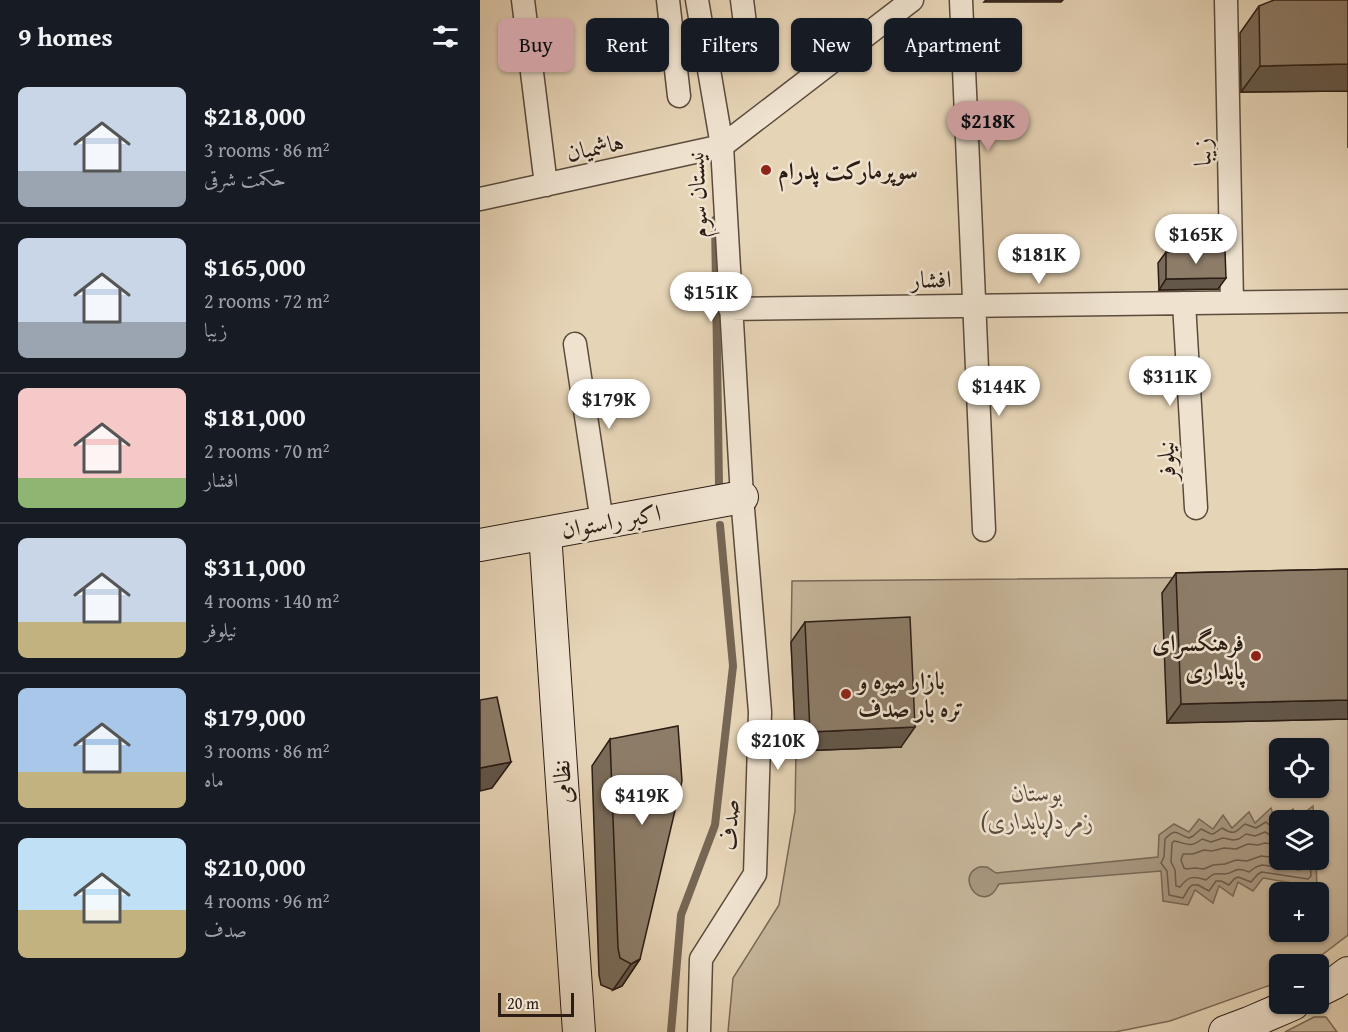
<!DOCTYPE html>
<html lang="en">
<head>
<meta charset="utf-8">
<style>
  :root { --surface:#171b24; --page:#20242c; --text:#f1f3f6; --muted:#9ea1a6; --line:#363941; --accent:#c59692 }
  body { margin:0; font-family:"Gentium Book Plus",Amiri,serif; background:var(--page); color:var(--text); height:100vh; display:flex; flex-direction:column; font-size:22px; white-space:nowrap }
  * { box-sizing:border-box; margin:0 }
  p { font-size:20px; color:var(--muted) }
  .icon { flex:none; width:33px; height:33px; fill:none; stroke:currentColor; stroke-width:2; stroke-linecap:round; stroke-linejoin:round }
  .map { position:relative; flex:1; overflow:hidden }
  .side { display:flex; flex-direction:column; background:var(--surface); width:480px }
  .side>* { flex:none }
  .banner { position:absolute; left:18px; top:18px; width:570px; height:54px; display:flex; gap:12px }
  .buttons { position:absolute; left:789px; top:738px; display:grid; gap:12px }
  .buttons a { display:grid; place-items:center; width:60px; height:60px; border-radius:9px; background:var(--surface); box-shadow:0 2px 4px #0004; font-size:30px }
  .scale { position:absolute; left:18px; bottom:15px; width:76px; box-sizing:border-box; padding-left:6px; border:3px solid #2c1d14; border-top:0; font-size:16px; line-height:21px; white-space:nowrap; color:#2c1d14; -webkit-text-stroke:4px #efe3d0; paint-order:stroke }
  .price { position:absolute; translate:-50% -51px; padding:0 14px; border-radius:21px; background:#fff; color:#222; font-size:20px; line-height:39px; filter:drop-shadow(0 2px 3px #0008) }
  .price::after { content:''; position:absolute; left:50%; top:36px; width:18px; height:14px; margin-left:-9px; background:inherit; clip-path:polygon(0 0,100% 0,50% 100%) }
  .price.active { background:var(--accent); color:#111 }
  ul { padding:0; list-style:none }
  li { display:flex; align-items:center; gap:18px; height:150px; padding:0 18px }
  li+li { border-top:2px solid var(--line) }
  li span { display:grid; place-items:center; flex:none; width:168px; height:120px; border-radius:9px; color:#555 }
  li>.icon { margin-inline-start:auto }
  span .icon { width:72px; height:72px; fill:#fffc; stroke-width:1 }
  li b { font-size:26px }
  h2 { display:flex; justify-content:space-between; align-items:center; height:72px; padding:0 18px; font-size:26px }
  .pill { padding:0 21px; border-radius:9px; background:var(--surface); box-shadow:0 2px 4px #0004; font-size:21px; line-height:54px }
  .pill.active { background:var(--accent); color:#111 }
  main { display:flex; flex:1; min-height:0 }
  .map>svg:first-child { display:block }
</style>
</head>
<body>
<main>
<section class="side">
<h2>9 homes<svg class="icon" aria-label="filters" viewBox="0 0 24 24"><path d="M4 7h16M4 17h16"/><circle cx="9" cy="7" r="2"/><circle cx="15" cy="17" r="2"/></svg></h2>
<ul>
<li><span style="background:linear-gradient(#c9d6e8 70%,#9aa5b1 0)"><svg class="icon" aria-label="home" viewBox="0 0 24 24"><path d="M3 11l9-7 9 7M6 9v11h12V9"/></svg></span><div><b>$218,000</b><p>3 rooms · 86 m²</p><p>حکمت شرقی</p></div></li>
<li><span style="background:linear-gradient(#c9d6e8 70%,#9aa5b1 0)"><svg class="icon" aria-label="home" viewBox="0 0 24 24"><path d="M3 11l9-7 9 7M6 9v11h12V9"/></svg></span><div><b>$165,000</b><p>2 rooms · 72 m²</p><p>زیبا</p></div></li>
<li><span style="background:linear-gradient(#f6c9c9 75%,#8fb573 0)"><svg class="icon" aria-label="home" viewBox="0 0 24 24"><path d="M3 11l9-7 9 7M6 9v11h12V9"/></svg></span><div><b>$181,000</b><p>2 rooms · 70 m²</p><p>افشار</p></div></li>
<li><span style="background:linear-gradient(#c9d6e8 70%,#c2b280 0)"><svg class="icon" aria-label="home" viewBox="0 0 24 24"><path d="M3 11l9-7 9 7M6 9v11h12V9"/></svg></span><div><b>$311,000</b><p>4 rooms · 140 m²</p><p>نیلوفر</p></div></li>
<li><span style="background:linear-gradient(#a9c7e8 70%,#c2b280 0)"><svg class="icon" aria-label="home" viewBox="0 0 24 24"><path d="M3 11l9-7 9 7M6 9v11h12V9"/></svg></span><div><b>$179,000</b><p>3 rooms · 86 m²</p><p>ماه</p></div></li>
<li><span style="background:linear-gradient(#bfe0f5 60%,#c2b280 0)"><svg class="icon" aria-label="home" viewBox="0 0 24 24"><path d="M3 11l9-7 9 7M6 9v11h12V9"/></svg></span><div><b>$210,000</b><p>4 rooms · 96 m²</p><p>صدف</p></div></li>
</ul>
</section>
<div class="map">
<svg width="868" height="1032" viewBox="0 0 868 1032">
  <rect width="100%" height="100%" fill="#e6d4b6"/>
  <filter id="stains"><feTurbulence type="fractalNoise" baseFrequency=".00333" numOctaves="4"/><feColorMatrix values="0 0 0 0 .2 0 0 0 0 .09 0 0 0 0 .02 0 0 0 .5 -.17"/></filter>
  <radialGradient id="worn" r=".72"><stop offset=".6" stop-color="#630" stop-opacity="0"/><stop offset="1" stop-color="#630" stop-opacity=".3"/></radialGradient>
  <path fill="#c6b59a" stroke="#796957" stroke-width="1.5" fill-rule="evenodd" d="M 868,576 L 868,935 L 830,964 L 800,964 L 799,982 L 690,1021 L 635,1032 L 248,1032 L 253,978 L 299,905 L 315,811 L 316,751 L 311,642 L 312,581 ZM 800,748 L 838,748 L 838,788 L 800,788 ZM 800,820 L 838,820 L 838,860 L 800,860 ZM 800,892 L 838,892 L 838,932 L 800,932 Z
    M 834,1017 L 846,1017 L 857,1032 L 805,1032 Z"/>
  <path fill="#a7967f" stroke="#766654" stroke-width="1.5" d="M 833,806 L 834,820 L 800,820 L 800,860 L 836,860 L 837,887 L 783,878 L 773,891 L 758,882 L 753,896 L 739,886 L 733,903 L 715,890 L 708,905 L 683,901 L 681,871 L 519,884 C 517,887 516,890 513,893 C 497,907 478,877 497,868 C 500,866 504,867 507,867 L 516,873 L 678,857 L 679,835 L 694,824 L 709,832 L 719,819 L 733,829 L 743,815 L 752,828 L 769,812 L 775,823 L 791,808 L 796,823 L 813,809 L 817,819 Z"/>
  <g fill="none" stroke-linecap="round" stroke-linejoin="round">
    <path stroke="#6a5a4a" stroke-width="1.5" d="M 800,828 L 793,828 L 786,822 L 776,828 L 765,824 C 755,832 755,836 742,828 C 729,837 735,835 721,829 L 713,836 L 709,838 C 696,834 696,827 685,839 L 684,857 L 681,863 L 687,871 L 689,895 L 703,898 L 709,888 L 712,885 L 718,885 L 729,891 L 736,881 L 741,881 L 749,885 L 754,879 L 758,877 L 771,882 L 778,874 L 782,872 L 828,879 L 831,876 L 830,860
      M 800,836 L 792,836 L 785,832 L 775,836 L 766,834 L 759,839 L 753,840 L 743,838 L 731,842 L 722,839 C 709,849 707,843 694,841 L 692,843 L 691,862 L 695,870 L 696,886 L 700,887 C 707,877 714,875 726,880 C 735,872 734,874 745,874 C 756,873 753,866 769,872 L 776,867 L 782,865 L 820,870 L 823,868 L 822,860
      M 800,845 L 785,843 L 778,845 L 768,844 L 756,849 L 744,848 L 732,851 L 724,850 L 713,854 L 703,854 L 701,860 L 704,868 L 706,869 L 715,868 L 724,869 L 733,865 L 745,864 L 756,860 L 767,861 L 781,856 L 800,858"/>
    <path stroke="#766654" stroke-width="8" d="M 235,220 L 239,485
      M 191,1032 L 201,915 L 235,825 L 253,666 L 240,525"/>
    <g stroke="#5a4b3c" stroke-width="25">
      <path id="street" d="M 43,0 L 66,185
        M 188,0 L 199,96
        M 217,0 L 242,146 L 262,497 L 280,712 L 275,874 L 221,959 L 219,1032
        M 262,0 L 268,47
        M 481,0 L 504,530
        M 746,0 L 752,302
        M 0,199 L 242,146 L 432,0
        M 704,303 L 716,508
        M 250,309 L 868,301
        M 95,344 L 122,522"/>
    </g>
    <g stroke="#2c1d14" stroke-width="34">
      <path id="secondary" d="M 65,533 L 99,1032
        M 0,545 L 262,497
        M 838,991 L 856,982 L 868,973
        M 745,1032 L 769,1023 L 813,1004"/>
    </g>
    <use href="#street" stroke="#efe3d0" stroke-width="22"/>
    <use href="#secondary" stroke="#efe3d0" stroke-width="32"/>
  </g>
  <path fill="#796b59" stroke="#2c1d14" stroke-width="1.5" d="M 868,0 L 868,148 L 868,91 L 761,92 L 760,33 L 779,6 Z
    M 686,252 L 738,289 L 679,290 L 678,263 Z
    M 868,569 L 868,719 L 687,723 L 682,593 L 696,573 Z
    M 325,622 L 421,747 L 316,751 L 311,642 Z
    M 130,739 L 160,959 L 142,986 L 133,990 L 121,985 L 119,975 L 112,766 Z"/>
  <path fill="#635749" stroke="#2c1d14" stroke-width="1.5" d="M 506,0 L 583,0 L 581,2 L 504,2 Z
    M 868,64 L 868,91 L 761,92 L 780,66 Z
    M 746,278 L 738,289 L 679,290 L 686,279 Z
    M 868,700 L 868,719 L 687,723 L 701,704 Z
    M 435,727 L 421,747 L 316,751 L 330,732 Z
    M 31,762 L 12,788 L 0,791 L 0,768 Z
    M 160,959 L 142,986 L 133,990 L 151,964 Z"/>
  <path fill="#8d7c68" stroke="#2c1d14" stroke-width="1.5" d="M 794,0 L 868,0 L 868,64 L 780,66 L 779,6 Z
    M 745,251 L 746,278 L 686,279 L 686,252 Z
    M 868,569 L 868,700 L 701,704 L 696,573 Z
    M 430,617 L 435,727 L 330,732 L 325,622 Z
    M 17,697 L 31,762 L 0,768 L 0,700 Z
    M 198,726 L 202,781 L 160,959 L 151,964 L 140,958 L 138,948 L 130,739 Z"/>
  <g fill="#8f2418" stroke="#efe3d0" stroke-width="2">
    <circle cx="286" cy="170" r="6"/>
    <circle cx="776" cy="656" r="6"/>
    <circle cx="366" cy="694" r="6"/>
  </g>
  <g text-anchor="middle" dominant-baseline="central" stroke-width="5" stroke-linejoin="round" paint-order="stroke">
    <g font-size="24" fill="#2c1d14" stroke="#efe3d0">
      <text transform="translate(115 147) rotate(-12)">هاشمیان</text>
      <text transform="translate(722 152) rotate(-91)">زیبا</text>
      <text transform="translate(217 195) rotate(-93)">نیستان سوم</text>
      <text transform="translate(451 279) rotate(-1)">افشار</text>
      <text transform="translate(686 461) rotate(-93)">نیلوفر</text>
      <text transform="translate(131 521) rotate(-10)">اکبر راستوان</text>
      <text transform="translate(82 782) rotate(-94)">نظامی</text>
      <text transform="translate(249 825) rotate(-88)">صدف</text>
    </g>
    <g font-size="24" font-weight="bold" fill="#2c1d14" stroke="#efe3d0" text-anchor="start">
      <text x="298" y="170">سوپرمارکت پدرام</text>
      <text x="764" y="642" text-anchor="end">فرهنگسرای<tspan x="764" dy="28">پایداری</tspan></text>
      <text x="378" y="680">بازار میوه و<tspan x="378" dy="28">تره بار صدف</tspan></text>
    </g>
    <g font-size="24" font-style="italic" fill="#5a4b3c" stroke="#efe3d0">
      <text x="557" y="792">بوستان<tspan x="557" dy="28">زمرد(پایداری)</tspan></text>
    </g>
  </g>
  <rect width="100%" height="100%" filter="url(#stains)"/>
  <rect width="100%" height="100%" fill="url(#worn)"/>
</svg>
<div class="buttons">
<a><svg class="icon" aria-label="locate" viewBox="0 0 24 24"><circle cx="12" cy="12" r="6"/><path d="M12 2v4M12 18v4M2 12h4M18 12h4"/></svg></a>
<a><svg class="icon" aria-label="layers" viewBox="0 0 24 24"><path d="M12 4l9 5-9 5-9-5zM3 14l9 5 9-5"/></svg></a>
<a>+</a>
<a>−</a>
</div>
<div class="scale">20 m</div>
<b class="price active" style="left:508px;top:152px">$218K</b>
<b class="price" style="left:716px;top:265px">$165K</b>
<b class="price" style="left:559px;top:285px">$181K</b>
<b class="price" style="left:231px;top:323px">$151K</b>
<b class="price" style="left:690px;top:407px">$311K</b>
<b class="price" style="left:519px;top:417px">$144K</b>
<b class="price" style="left:129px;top:430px">$179K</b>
<b class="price" style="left:298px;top:771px">$210K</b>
<b class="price" style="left:162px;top:826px">$419K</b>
<div class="banner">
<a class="pill active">Buy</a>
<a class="pill">Rent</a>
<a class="pill">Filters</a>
<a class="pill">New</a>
<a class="pill">Apartment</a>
</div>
</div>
</main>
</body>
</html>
